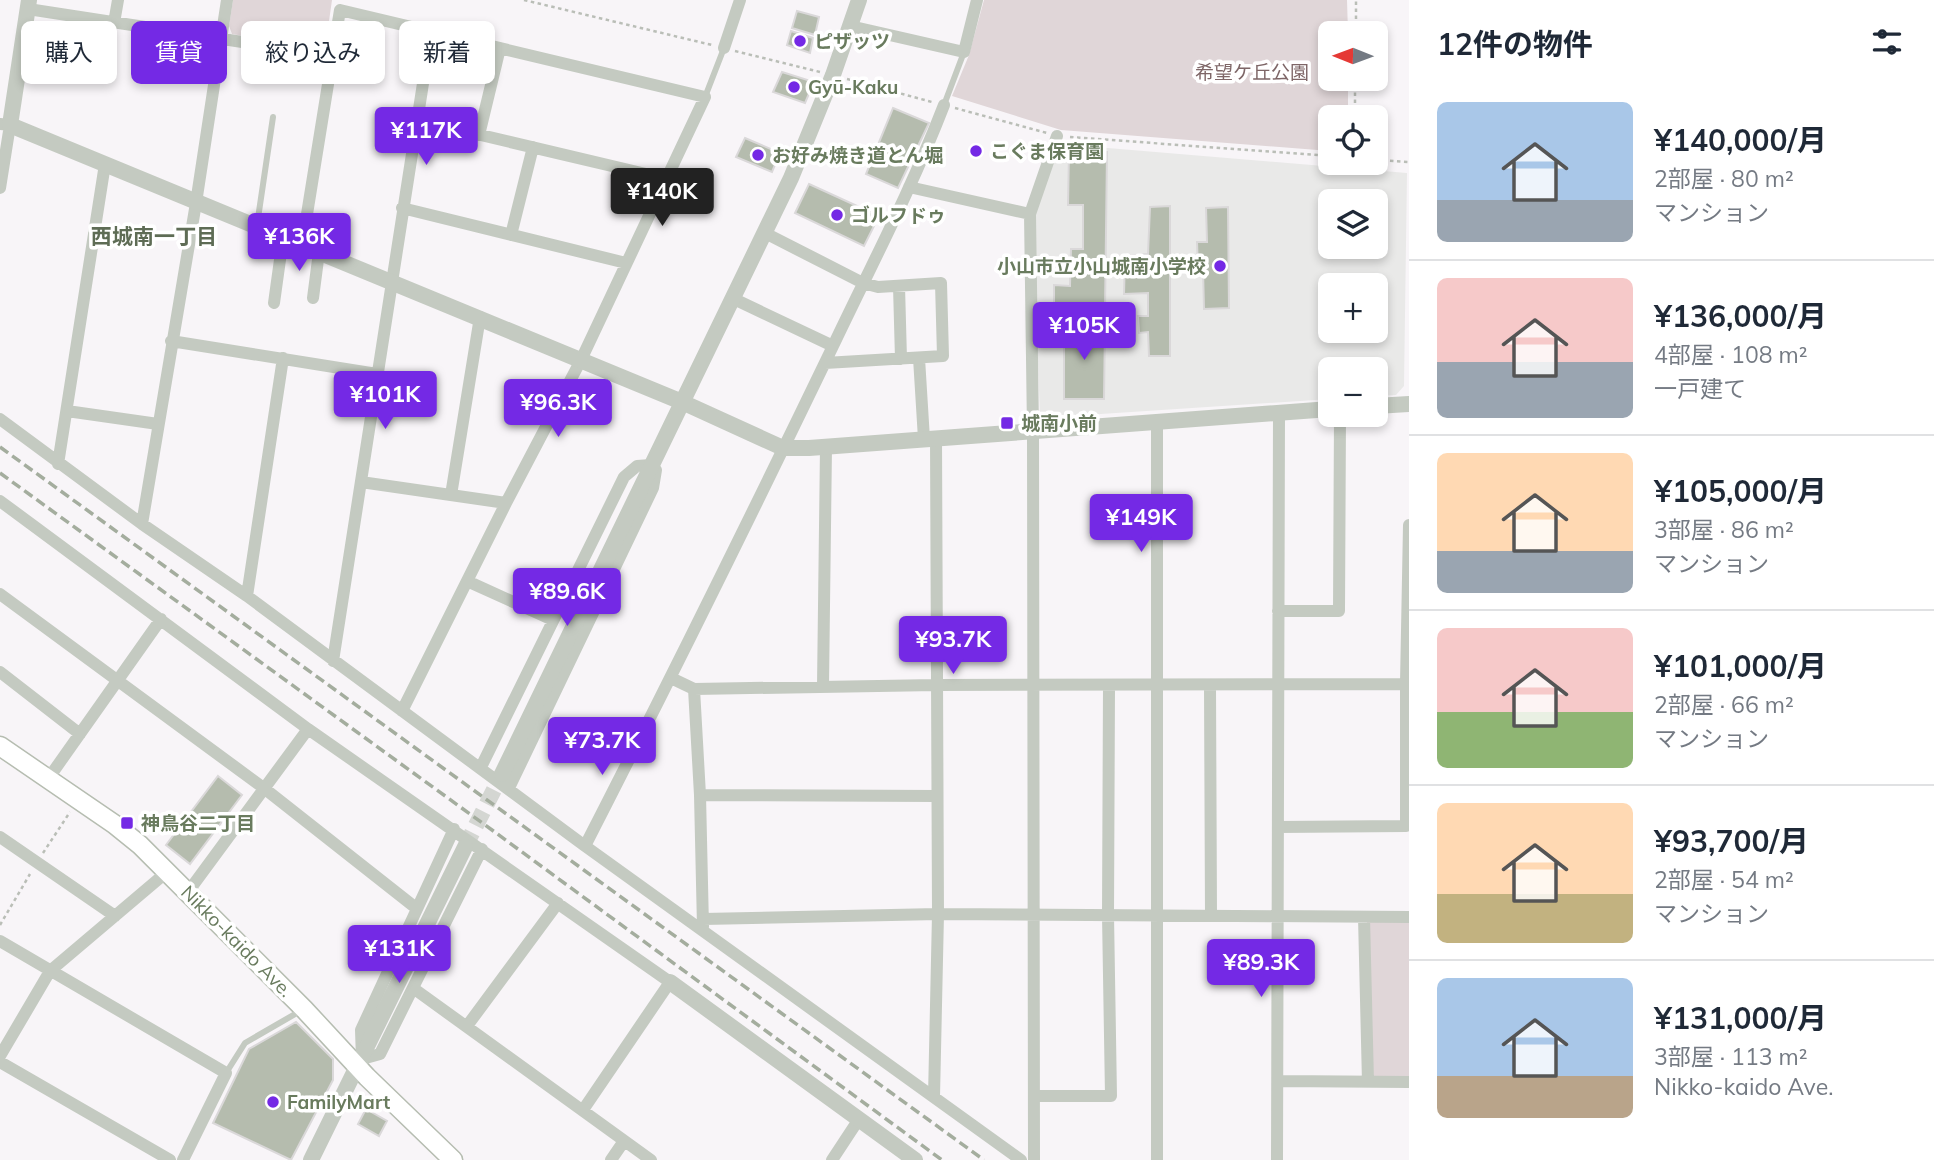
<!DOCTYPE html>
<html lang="ja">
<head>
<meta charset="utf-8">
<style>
  :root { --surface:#fff; --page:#f6f6f7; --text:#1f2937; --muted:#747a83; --line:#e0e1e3; --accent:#7429e5 }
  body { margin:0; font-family:Mulish,"Noto Sans JP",sans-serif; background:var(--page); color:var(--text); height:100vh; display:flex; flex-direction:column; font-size:26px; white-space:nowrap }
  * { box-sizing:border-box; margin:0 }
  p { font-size:23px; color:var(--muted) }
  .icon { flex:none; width:38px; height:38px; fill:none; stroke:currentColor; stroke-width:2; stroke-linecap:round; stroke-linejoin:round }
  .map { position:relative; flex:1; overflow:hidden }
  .side { display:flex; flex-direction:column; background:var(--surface); width:525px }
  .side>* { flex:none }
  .banner { position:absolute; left:21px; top:21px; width:665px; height:63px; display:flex; gap:14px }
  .needle { width:46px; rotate:271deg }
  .tools { position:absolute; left:1318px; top:21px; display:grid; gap:14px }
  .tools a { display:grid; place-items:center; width:70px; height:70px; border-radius:10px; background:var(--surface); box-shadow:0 4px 10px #0003; font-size:35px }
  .price { position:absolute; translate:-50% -60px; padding:0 16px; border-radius:7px; background:var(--accent); color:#fff; font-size:23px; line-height:46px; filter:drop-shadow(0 2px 4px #0008) }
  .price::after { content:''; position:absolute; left:50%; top:42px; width:21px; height:16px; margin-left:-10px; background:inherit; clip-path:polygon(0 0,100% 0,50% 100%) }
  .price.current { background:#222; color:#fff }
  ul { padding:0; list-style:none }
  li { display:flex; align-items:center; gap:21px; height:175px; padding:0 28px }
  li+li { border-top:2px solid var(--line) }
  li span { display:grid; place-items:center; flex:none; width:196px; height:140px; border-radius:10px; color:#555 }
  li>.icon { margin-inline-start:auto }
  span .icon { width:84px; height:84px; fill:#fffc; stroke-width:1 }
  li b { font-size:30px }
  h2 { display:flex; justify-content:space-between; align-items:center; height:84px; padding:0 28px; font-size:30px }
  .tag { padding:0 24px; border-radius:10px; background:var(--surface); box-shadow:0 4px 10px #0003; font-size:24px; line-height:63px }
  .tag.current { background:var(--accent); color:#fff }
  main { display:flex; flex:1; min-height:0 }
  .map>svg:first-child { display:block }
</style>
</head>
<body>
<main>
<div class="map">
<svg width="1409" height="1160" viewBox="0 0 1409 1160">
  <rect width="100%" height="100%" fill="#f8f5f8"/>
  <path fill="#e9e9e8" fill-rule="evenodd" d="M 1060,144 L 1407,173 L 1404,386 L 1396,395 L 1376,396 L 1376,369 L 1330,369 L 1330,399 L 1040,418 L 1033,218 ZM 1330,201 L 1376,201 L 1376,247 L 1330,247 ZM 1330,285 L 1376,285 L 1376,331 L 1330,331 Z"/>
  <path fill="#e0d6d8" d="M 233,0 L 332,0 L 326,42 L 316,49 L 232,34 L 229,26 Z
    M 984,0 L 1347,0 L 1348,33 L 1330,33 L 1330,79 L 1348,79 L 1348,117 L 1330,117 L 1330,151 L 1061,130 L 952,96 L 969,55 Z
    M 1367,921 L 1409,921 L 1409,1077 L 1372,1077 Z"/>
  <path fill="#b5bcae" stroke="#dad8d9" stroke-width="2" d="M 797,11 L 819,17 L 815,35 L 792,28 Z
    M 791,31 L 813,38 L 810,53 L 787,45 Z
    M 782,72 L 814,82 L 805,103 L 773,92 Z
    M 893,108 L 929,123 L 898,188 L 866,174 Z
    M 745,138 L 780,153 L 772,172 L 736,157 Z
    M 1069,152 L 1107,152 L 1105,312 L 1054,312 L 1054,285 L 1070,286 L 1071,249 L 1083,249 L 1083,205 L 1068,205 Z
    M 809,184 L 879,216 L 864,246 L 795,213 Z
    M 1170,206 L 1170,356 L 1149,356 L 1148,332 L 1139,333 L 1138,316 L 1148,316 L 1148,293 L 1124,294 L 1125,256 L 1148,254 L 1150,207 Z
    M 1228,207 L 1229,308 L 1204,309 L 1203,269 L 1198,269 L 1197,242 L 1207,242 L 1206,208 Z
    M 1064,324 L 1105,325 L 1104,399 L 1064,399 Z
    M 218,776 L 242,795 L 190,864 L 166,845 Z
    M 296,1022 L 333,1059 L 333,1080 L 291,1160 L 213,1123 L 249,1049 Z
    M 366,1109 L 387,1121 L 379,1136 L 358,1124 Z"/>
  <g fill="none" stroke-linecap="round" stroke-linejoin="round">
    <path stroke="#d4d6d2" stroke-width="16" stroke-dasharray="16 8" stroke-linecap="butt" d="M 465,847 L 502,774"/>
    <g stroke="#b6bdb1" stroke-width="21">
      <path id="secondary" d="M 0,746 L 114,824 L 140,845 L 304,1009 L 367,1077 L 453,1160"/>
    </g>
    <path stroke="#babeb7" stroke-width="2.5" stroke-dasharray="3.5 3.5" stroke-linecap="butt" d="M 524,0 L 712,45
      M 1356,33 L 1356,0
      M 735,51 L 820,72
      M 847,79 L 932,102
      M 955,108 L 1047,133
      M 1355,117 L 1355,79
      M 1070,137 L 1330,156
      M 1376,160 L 1409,162
      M 43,853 L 70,812
      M 0,925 L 30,874"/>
    <path stroke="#c4cac1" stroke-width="6" d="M 705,97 L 724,48
      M 944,105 L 964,52
      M 257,225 L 273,117
      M 226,1073 L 245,1043 L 302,1010"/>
    <path stroke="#c4cac1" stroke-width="12" d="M 28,9 L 333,56
      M 114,23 L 118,0
      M 850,26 L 964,52 L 977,0
      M 724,48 L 740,0
      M 417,120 L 667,179
      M 0,124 L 10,125 L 0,188
      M 479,135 L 500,48
      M 909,187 L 1030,214
      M 402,208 L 626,263
      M 765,233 L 863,283 L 878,287 L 941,283 L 943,356 L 825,363
      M 511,235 L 533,147
      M 302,245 L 340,10 L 705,97 L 581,360 L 506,503 L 402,711
      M 899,286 L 901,359
      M 313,298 L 319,252
      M 734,299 L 833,346
      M 274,303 L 283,238
      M 171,341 L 377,374
      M 919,358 L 924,439
      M 67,411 L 158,424
      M 0,419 L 142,524 L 247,596 L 585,846 C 670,680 752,514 833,346 C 871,266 912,188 944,105
      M 58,464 L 105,164
      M 361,482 L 506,503
      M 451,495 L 480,317
      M 0,501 L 308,729 L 670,982 L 583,1110
      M 142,524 L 196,203 L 227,0
      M 467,581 L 553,620
      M 0,594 L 265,789 L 416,908
      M 247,596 L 283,358
      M 1278,611 L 1339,611 L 1340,415
      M 333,661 L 431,32
      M 0,672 L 80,734
      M 671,678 L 694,689 L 936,685 L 1409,684
      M 823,686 L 826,447
      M 1210,686 L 1211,916
      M 694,689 L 700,795 L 703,927
      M 481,767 L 624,477 L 637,466 L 651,465 L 656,470 L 653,488 L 509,788
      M 48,779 L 161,619
      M 700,795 L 937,796
      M 1278,827 L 1406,826 L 1406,683 L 1409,525
      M 454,829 L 361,1030 L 362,1059 L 380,1054 L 482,849
      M 0,837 L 115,916
      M 585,846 L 1021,1160
      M 188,892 L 308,729
      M 1364,917 L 1368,1082
      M 703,919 L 938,914 L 1409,917
      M 0,941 L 226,1073 L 183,1160
      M 413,988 L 651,1160
      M 467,1026 L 558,903
      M 0,1056 L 50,971 L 168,871
      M 0,1062 L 170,1160
      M 1278,1081 L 1409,1082
      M 1034,1096 L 1111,1096 L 1108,915 L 1109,686
      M 934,1097 L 938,914 L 936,438
      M 611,1160 L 624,1141
      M 832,1160 L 859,1119
      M 1034,1160 L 1033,430 L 1030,214 L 1057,136
      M 1157,1160 L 1157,422
      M 1277,1160 L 1279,413"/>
    <path stroke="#c4cac1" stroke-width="16" d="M 29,0 L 10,125 L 682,402 L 783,448 L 809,448 L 1330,409
      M 1376,406 L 1409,404
      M 502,774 L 791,178 L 833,75 L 859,0
      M 670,982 L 915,1160
      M 311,1160 L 465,847"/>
    <use href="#secondary" stroke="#fff" stroke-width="18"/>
    <path stroke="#a4ad9e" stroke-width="3.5" stroke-dasharray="10 5" stroke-linecap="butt" d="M 0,447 L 984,1160
      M 0,473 L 492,830 L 942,1160"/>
  </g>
  <g fill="#7429e5" stroke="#fff" stroke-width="2.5">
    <circle cx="800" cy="41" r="7"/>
    <circle cx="794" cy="87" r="7"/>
    <circle cx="976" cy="151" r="7"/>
    <circle cx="758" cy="155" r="7"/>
    <circle cx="837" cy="215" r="7"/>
    <circle cx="1220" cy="266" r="7"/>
    <rect x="1000" y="416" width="14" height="14" rx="3.5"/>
    <rect x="120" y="816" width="14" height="14" rx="3.5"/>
    <circle cx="273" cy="1102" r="7"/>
  </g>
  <g text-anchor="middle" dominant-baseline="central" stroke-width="7" stroke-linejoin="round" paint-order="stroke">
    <g font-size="19" font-weight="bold" fill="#697b5e" stroke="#fff" text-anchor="start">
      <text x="814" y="41">ピザッツ</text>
      <text x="808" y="87">Gyū-Kaku</text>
      <text x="990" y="151">こぐま保育園</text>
      <text x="772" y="155">お好み焼き道とん堀</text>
      <text x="851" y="215">ゴルフドゥ</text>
      <text x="1206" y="266" text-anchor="end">小山市立小山城南小学校</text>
      <text x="1021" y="423">城南小前</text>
      <text x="141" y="823">神鳥谷二丁目</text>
      <text x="287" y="1102">FamilyMart</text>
    </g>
    <g font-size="19" fill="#7e6667" stroke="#fff">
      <text x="1252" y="72">希望ケ丘公園</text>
    </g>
    <g font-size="19" fill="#697b5e" stroke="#fff">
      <text transform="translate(237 941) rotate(45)">Nikko-kaido Ave.</text>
    </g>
    <g font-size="21" font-weight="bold" fill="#5e6c55" stroke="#fff">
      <text x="154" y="236">西城南一丁目</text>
    </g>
  </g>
</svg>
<div class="tools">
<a><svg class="needle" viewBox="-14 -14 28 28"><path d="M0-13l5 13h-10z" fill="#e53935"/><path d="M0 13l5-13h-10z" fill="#747a83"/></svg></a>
<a><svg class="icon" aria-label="locate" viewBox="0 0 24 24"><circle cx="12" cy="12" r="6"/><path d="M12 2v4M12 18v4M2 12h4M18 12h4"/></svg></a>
<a><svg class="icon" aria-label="layers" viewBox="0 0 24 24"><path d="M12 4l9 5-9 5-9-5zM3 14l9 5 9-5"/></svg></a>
<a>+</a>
<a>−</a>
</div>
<b class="price" style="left:426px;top:167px">¥117K</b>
<b class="price current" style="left:662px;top:228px">¥140K</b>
<b class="price" style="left:299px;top:273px">¥136K</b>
<b class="price" style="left:1084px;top:362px">¥105K</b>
<b class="price" style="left:385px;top:431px">¥101K</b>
<b class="price" style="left:558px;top:439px">¥96.3K</b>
<b class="price" style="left:1141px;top:554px">¥149K</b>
<b class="price" style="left:567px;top:628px">¥89.6K</b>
<b class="price" style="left:953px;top:676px">¥93.7K</b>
<b class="price" style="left:602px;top:777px">¥73.7K</b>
<b class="price" style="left:399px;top:985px">¥131K</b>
<b class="price" style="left:1261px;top:999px">¥89.3K</b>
<div class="banner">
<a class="tag">購入</a>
<a class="tag current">賃貸</a>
<a class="tag">絞り込み</a>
<a class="tag">新着</a>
</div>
</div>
<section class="side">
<h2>12件の物件<svg class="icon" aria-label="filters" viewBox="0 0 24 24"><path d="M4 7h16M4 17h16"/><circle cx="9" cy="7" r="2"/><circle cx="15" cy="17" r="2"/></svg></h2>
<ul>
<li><span style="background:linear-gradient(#a9c7e8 70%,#9aa5b1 0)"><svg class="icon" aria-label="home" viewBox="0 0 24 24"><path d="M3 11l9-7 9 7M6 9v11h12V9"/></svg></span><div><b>¥140,000/月</b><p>2部屋 · 80 m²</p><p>マンション</p></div></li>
<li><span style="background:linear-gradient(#f6c9c9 60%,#9aa5b1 0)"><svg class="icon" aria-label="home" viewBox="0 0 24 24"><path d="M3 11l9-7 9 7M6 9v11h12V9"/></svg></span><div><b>¥136,000/月</b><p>4部屋 · 108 m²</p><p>一戸建て</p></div></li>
<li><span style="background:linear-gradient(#ffd9b3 70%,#9aa5b1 0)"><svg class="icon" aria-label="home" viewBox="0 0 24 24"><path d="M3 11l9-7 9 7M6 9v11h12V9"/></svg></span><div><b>¥105,000/月</b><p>3部屋 · 86 m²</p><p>マンション</p></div></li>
<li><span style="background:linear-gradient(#f6c9c9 60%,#8fb573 0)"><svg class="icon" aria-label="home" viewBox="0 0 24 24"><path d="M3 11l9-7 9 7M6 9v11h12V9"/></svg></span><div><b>¥101,000/月</b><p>2部屋 · 66 m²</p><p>マンション</p></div></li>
<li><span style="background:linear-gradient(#ffd9b3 65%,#c2b280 0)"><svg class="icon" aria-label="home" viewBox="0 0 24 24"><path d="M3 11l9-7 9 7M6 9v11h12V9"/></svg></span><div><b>¥93,700/月</b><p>2部屋 · 54 m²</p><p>マンション</p></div></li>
<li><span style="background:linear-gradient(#a9c7e8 70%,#b9a48a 0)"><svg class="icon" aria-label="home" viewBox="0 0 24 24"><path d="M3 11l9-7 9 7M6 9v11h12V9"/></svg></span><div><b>¥131,000/月</b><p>3部屋 · 113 m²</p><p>Nikko-kaido Ave.</p></div></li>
</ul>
</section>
</main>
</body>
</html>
